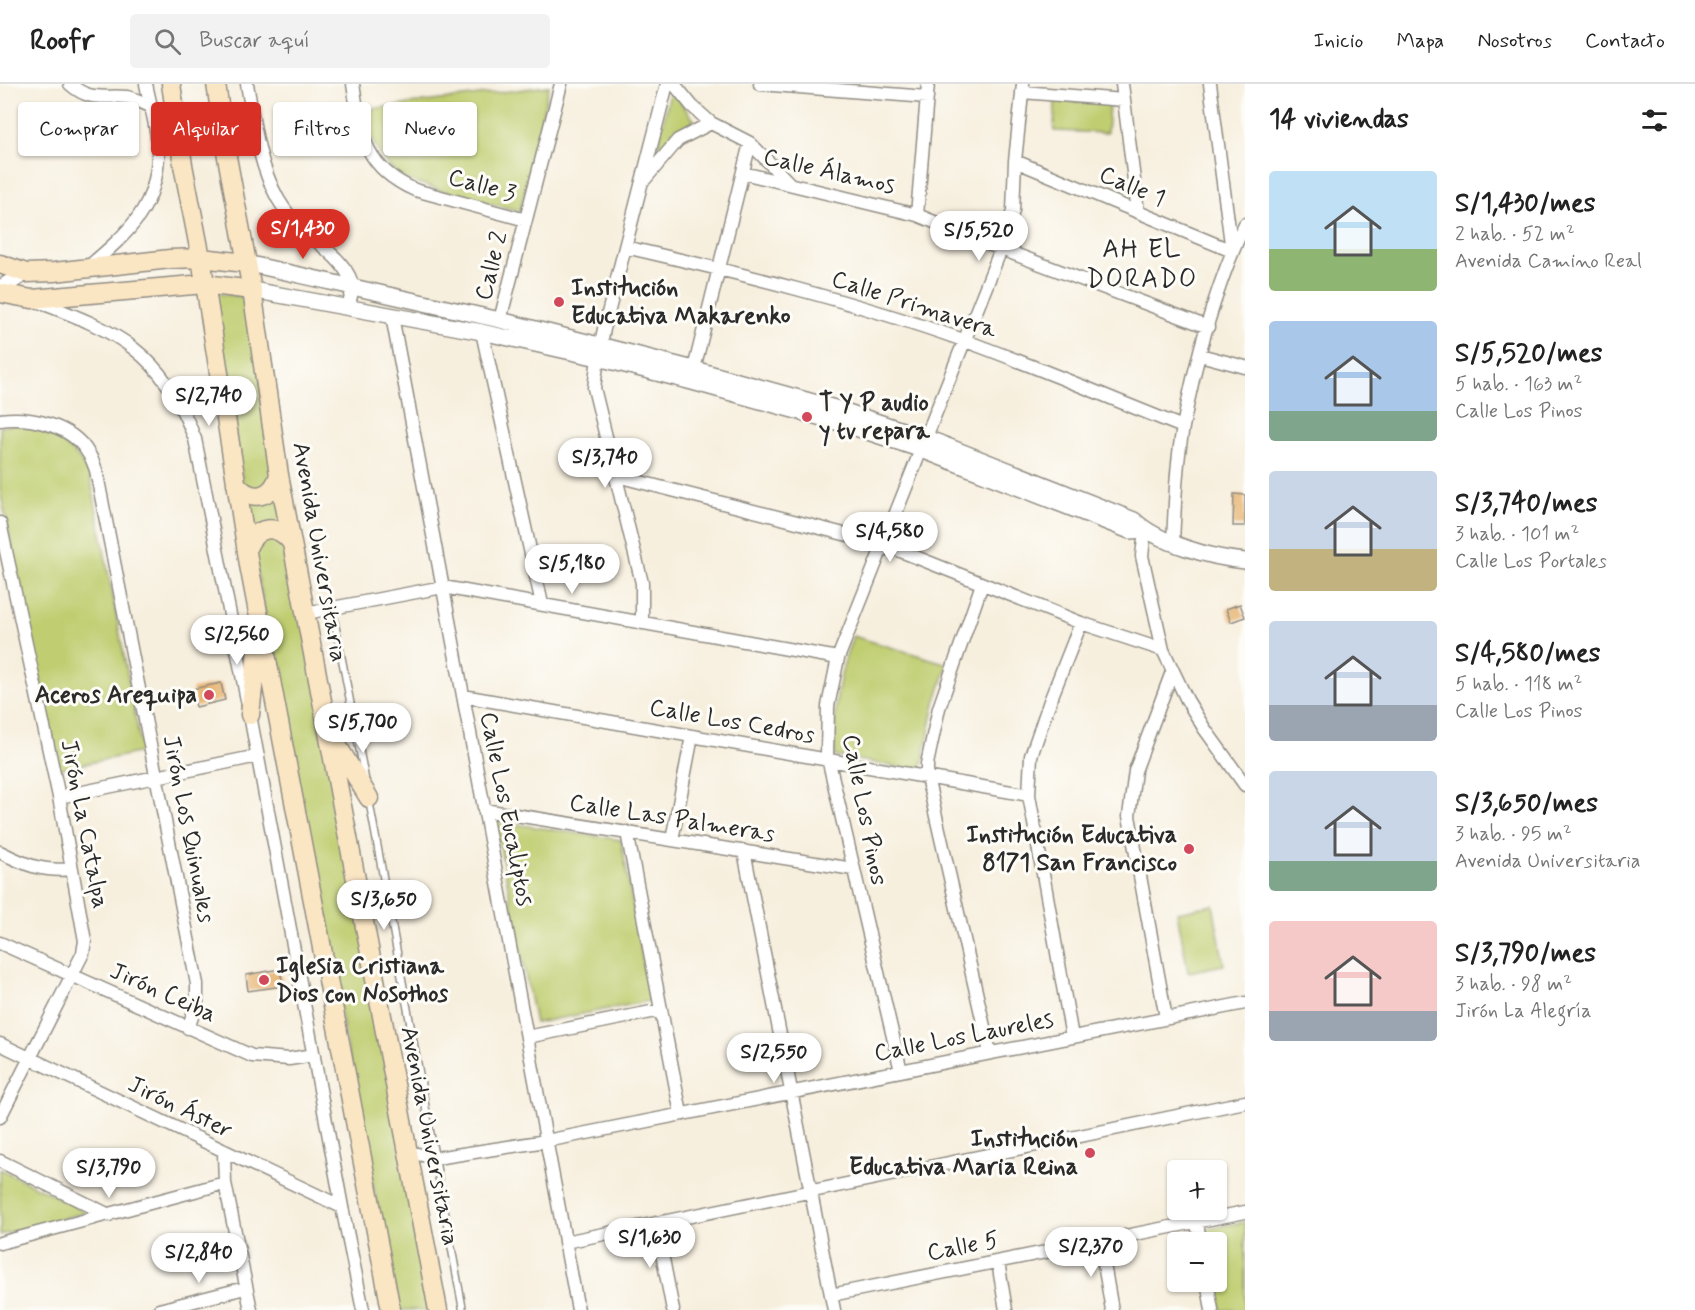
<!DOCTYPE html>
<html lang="es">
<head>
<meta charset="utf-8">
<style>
  :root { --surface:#fff; --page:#f2f2f2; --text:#222; --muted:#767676; --line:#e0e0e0; --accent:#d93025 }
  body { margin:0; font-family:Mynerve,sans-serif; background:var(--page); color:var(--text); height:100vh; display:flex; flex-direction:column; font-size:22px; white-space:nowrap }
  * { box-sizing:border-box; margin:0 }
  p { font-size:20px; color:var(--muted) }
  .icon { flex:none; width:33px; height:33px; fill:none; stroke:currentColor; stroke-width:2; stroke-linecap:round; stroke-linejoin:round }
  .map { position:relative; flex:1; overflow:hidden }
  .details { display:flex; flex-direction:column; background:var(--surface); width:450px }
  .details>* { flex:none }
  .banner { position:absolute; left:18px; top:18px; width:570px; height:54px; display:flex; gap:12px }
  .fabs { position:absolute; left:1167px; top:1076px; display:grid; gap:12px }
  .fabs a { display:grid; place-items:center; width:60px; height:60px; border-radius:6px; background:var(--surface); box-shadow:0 2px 4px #0004; font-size:30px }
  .price { position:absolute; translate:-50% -51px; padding:0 14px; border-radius:21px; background:#fff; color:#222; font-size:20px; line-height:39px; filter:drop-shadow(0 2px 3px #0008) }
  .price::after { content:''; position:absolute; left:50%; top:36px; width:18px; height:14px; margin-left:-9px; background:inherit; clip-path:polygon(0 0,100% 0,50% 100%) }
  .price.active { background:var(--accent); color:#fff }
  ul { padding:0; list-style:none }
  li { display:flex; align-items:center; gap:18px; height:150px; padding:0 24px }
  li span { display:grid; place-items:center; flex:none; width:168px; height:120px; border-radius:6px; color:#555 }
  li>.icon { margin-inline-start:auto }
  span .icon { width:72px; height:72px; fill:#fffc; stroke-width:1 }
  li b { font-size:26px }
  h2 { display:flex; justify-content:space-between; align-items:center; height:72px; padding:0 24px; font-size:26px }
  .pill { padding:0 21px; border-radius:6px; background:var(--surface); box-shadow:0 2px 4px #0004; font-size:21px; line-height:54px }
  .pill.active { background:var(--accent); color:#fff }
  header { display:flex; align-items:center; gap:36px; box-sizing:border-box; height:84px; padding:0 30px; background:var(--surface); border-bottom:2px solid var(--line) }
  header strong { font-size:28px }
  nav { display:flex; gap:33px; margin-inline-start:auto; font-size:21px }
  .search { width:420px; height:54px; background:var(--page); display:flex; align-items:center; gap:15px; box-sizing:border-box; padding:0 21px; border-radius:6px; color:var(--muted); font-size:22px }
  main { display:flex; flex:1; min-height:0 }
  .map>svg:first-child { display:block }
</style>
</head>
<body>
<header>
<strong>Roofr</strong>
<div class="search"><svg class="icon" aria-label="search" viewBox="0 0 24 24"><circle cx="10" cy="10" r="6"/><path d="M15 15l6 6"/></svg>Buscar aquí</div>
<nav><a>Inicio</a><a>Mapa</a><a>Nosotros</a><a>Contacto</a></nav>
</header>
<main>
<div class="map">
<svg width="1245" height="1226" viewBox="0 0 1245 1226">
  <rect width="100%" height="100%" fill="#fdfcf7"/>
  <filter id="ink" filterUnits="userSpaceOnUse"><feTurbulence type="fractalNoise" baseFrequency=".0167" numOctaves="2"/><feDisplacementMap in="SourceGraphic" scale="12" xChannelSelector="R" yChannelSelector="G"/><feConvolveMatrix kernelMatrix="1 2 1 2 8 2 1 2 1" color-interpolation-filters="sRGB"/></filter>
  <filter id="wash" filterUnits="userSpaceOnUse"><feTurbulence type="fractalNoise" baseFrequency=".008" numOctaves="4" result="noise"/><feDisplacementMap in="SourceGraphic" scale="24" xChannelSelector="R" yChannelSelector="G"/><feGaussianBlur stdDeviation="1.35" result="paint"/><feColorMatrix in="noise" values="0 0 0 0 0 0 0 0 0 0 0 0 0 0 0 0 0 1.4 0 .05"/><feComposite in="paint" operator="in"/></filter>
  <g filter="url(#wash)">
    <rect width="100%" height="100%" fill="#f7efde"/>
    <path fill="#c0ce71" stroke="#767c4e" stroke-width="1.5" d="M 549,2 L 520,127 C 488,119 456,112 425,101 C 416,99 406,96 399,91 C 377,74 369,52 364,26 Z
      M 671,5 L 694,36 L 657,66 Z
      M 1055,17 L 1109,19 L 1107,49 L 1054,47 Z
      M 213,209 L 246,213 L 432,1226 L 397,1226 L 254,471 Z
      M 15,341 C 49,345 73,361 90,391 L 142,668 L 59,685 L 0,407 L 0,343 Z
      M 853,552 L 948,580 L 935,619 L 921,687 L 835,672 C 833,627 837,594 853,552 Z
      M 495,737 L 621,756 L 650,917 L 535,939 Z
      M 1213,821 L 1224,881 L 1188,888 L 1177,828 Z
      M 0,1085 L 87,1128 L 0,1151 Z
      M 1245,1138 L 1245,1226 L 1221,1226 L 1216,1197 L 1216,1158 L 1209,1158 L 1207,1145 Z"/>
    <g id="blocks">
      <path fill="#e8b674" d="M 1234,410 L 1245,411 L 1245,442 L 1233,442 Z
        M 1240,520 L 1245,533 L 1231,538 L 1226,525 Z
        M 221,599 L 225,616 L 196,623 L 192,605 Z
        M 280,885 L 283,902 L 248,907 L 246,891 Z"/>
    </g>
  </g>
  <g filter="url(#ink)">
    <use href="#blocks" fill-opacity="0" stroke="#918d84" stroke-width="1.5"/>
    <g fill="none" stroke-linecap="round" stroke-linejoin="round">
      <g stroke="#918d84" stroke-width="9">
        <path id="service" d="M 332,524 L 365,694
          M 369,716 L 463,1226"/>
      </g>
      <g stroke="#918d84" stroke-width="15">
        <path id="minor" d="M 70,0 C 90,18 103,11 127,13 C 134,14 143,19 150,22
          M 247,0 C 254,39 258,79 278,115 C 284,125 292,136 301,144 C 316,158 354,182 352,206 C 352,211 349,218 348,223
          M 353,0 C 361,50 363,83 415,106 L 526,136
          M 674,0 L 692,22 L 711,39
          M 760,0 L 927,13
          M 1122,0 L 1138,128
          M 1022,8 L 1124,16
          M 1015,77 L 1232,167 L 1210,0
          M 743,89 L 917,131 L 1001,165 L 1208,243
          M 645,95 L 678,56 L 711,39 L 750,59 L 790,100
          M 917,131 L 928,0
          M 625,163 C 739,189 853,217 963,256 C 1037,283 1110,314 1183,343
          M 87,184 C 128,149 160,122 158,63 C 157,43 150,20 146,0
          M 36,217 C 119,248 161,267 195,355 L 250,631 L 342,1123 L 363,1226
          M 392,232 L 578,1226
          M 500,236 L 561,0
          M 482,248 L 542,520
          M 1200,271 L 1245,283
          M 694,285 L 750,59
          M 0,336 C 30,332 72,341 88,369 C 92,374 94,381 96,386 L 197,900 L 197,919 L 188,944
          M 617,392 L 883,460 L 1081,539 L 1163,566
          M 0,439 L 59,713 L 85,857 L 83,869 L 72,891 L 0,1033
          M 1145,446 L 1142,472 L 1163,566 L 1187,616 L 1204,644 L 1245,701
          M 1173,458 C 1175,420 1176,381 1183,343 C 1195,278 1216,200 1245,140
          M 982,500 L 939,624 L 927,680 L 927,693 L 990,969
          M 306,529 L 443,503 L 838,574
          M 642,539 L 642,499 L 594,304 L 598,274 L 604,245 L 667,0
          M 463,612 L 1029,711
          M 59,713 L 258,672
          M 484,726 L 853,785
          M 627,748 L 681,1030
          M 672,756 L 692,652
          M 744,767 L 834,1226
          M 0,768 C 26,781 42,788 72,785
          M 0,859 L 252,972 L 289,975 L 314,971
          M 1166,934 L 1129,732 L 1135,687 L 1172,588
          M 527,953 L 661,926
          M 1072,953 L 1029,711 L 1031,672 L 1050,617 L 1081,539
          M 0,960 L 342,1123
          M 901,987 L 827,670 L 828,622 L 838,574 L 1001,165 L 1013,127 L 1015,77 L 1023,0
          M 408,1068 L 436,1074 L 546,1057 L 1245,919
          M 224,1069 L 225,1099 L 251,1226
          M 0,1077 L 109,1131
          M 1197,1138 L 1200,1158
          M 656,1139 L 673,1226
          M 1100,1157 L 1112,1226
          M 565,1158 L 1245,1018
          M 0,1159 L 225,1099
          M 998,1178 L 1006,1226
          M 1207,1197 L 1212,1226
          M 831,1211 L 1245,1128
          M 159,1226 L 245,1204"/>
      </g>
      <g stroke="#918d84" stroke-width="18">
        <path id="tertiary" d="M 246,179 L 500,236 L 694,285 L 842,326 L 927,354 L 1134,436 C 1158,459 1212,474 1245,477
          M 0,204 L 26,189
          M 252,206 L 482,248 L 598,274 L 692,298 L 840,339 L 922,366 L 1130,447 L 1145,446"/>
      </g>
      <g stroke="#918d84" stroke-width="21">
        <path id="secondary" d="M 171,0 L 183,81 L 201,174 L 249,481 L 391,1226
          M 216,0 L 227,73 L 252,206 L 279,391 L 438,1226
          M 0,180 L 26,189 L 54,188 L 170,175 L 201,174 L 246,179
          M 0,209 L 32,215 L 205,200 L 252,206
          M 236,400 C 252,419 272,414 279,391
          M 247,464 C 257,441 277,439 292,459
          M 250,631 L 258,557
          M 334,656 L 369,714"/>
      </g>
      <use href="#service" stroke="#fff" stroke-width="6"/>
      <use href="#minor" stroke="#fff" stroke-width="12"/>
      <use href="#tertiary" stroke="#fff" stroke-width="15"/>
      <use href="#secondary" stroke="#fbe6c4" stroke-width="18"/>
    </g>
  </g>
  <g fill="#d1495b" stroke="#fdfcf7" stroke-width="2">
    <circle cx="559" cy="218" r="6"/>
    <circle cx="807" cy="333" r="6"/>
    <circle cx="209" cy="611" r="6"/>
    <circle cx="1189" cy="765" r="6"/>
    <circle cx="264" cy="896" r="6"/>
    <circle cx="1090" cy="1069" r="6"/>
  </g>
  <g text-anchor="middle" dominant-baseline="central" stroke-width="6" stroke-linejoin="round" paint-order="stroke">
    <g font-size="24" fill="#2b2b2b" stroke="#fdfcf7">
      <text transform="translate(829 88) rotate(13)">Calle Álamos</text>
      <text transform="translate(482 102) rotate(15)">Calle 3</text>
      <text transform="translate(1132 103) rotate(23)">Calle 1</text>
      <text transform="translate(492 182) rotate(-76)">Calle 2</text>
      <text transform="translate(914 221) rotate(18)">Calle Primavera</text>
      <text transform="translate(319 468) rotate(80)">Avenida Universitaria</text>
      <text transform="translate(732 638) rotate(10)">Calle Los Cedros</text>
      <text transform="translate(506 725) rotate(79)">Calle Los Eucaliptos</text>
      <text transform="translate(864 726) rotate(79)">Calle Los Pinos</text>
      <text transform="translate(672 735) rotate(9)">Calle Las Palmeras</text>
      <text transform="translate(84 740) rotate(79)">Jirón La Catalpa</text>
      <text transform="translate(188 745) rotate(79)">Jirón Los Quinuales</text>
      <text transform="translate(163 909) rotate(24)">Jirón Ceiba</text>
      <text transform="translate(964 953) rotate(-11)">Calle Los Laureles</text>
      <text transform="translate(180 1024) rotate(26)">Jirón Áster</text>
      <text transform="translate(429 1052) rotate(79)">Avenida Universitaria</text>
      <text transform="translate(963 1163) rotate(-11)">Calle 5</text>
    </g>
    <g font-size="24" font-weight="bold" fill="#2b2b2b" stroke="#fdfcf7" text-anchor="start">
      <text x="571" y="204">Institución<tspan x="571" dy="28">Educativa Makarenko</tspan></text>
      <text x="819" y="319">T Y P audio<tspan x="819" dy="28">y tv repara</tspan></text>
      <text x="197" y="611" text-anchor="end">Aceros Arequipa</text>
      <text x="1177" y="751" text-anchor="end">Institución Educativa<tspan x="1177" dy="28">8171 San Francisco</tspan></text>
      <text x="276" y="882">Iglesia Cristiana<tspan x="276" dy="28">Dios con Nosothos</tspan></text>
      <text x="1078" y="1055" text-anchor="end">Institución<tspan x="1078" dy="28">Educativa Maria Reina</tspan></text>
    </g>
    <g font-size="26" letter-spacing="1.5" fill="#2b2b2b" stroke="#fdfcf7">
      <text x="1142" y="166">AH EL<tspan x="1142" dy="30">DORADO</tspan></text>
    </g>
  </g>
</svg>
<div class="fabs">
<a>+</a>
<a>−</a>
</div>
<b class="price active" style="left:303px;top:176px">S/1,430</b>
<b class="price" style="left:979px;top:178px">S/5,520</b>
<b class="price" style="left:209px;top:343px">S/2,740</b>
<b class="price" style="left:605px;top:405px">S/3,740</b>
<b class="price" style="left:890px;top:479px">S/4,580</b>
<b class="price" style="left:572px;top:511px">S/5,180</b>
<b class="price" style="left:237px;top:582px">S/2,560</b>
<b class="price" style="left:363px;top:670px">S/5,700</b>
<b class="price" style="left:384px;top:847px">S/3,650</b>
<b class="price" style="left:774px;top:1000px">S/2,550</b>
<b class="price" style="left:109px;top:1115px">S/3,790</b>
<b class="price" style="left:650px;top:1185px">S/1,630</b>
<b class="price" style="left:1091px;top:1194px">S/2,370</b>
<b class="price" style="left:199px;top:1200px">S/2,840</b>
<div class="banner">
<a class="pill">Comprar</a>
<a class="pill active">Alquilar</a>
<a class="pill">Filtros</a>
<a class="pill">Nuevo</a>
</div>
</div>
<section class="details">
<h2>14 viviendas<svg class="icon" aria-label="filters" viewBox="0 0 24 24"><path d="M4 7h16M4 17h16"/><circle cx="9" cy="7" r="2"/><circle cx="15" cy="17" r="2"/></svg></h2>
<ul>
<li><span style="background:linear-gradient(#bfe0f5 65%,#8fb573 0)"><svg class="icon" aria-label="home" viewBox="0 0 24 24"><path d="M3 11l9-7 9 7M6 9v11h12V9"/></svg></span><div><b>S/1,430/mes</b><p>2 hab. · 52 m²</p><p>Avenida Camino Real</p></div></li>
<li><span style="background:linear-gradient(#a9c7e8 75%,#7fa58c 0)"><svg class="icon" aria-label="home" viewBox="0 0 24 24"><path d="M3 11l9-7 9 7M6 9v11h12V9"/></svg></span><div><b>S/5,520/mes</b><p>5 hab. · 163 m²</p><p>Calle Los Pinos</p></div></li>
<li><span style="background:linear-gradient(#c9d6e8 65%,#c2b280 0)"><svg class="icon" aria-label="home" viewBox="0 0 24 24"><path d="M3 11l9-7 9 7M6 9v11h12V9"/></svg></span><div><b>S/3,740/mes</b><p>3 hab. · 101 m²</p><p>Calle Los Portales</p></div></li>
<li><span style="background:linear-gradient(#c9d6e8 70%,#9aa5b1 0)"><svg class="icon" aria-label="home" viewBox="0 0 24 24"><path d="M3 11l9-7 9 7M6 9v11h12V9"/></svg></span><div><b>S/4,580/mes</b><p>5 hab. · 118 m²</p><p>Calle Los Pinos</p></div></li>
<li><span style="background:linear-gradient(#c9d6e8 75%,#7fa58c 0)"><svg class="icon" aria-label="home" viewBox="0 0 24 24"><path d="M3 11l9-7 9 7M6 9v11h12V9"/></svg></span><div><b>S/3,650/mes</b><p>3 hab. · 95 m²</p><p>Avenida Universitaria</p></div></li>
<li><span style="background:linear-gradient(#f6c9c9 75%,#9aa5b1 0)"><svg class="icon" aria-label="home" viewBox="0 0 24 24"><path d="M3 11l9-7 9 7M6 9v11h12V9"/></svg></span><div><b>S/3,790/mes</b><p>3 hab. · 98 m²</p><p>Jirón La Alegría</p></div></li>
</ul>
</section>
</main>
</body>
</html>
